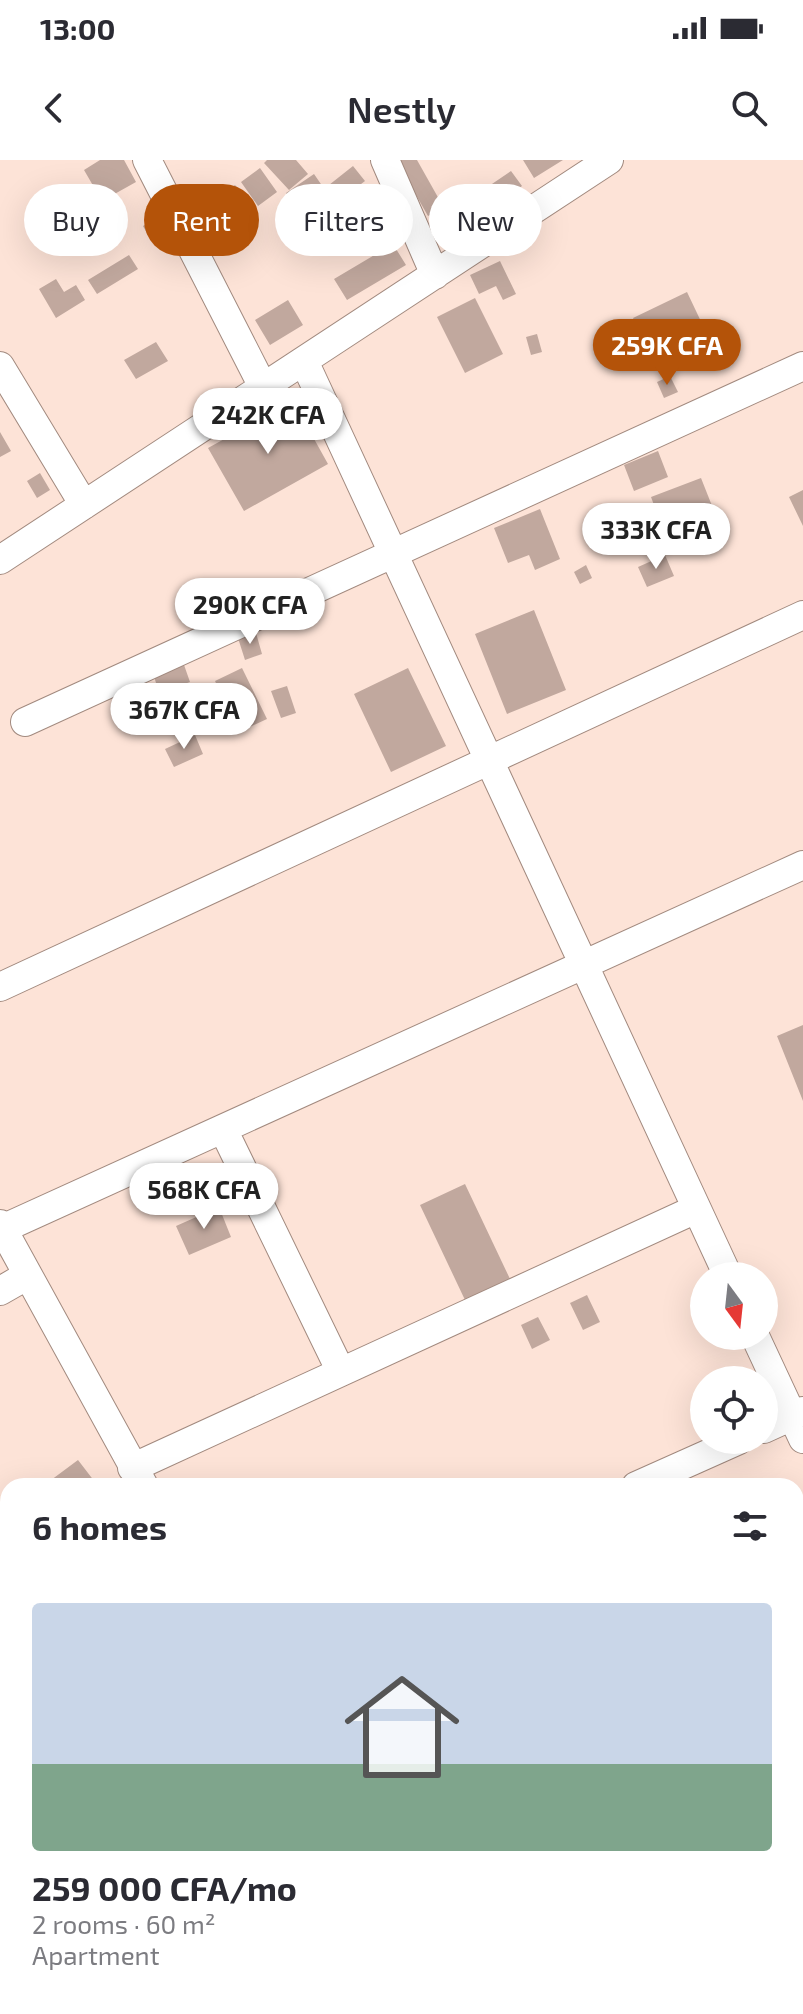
<!DOCTYPE html>
<html lang="en">
<head>
<meta charset="utf-8">
<style>
  :root { --surface:#fff; --page:#f7f7f7; --text:#2b2b33; --muted:#7c7c81; --accent:#b45309 }
  body { margin:0; font-family:"Exo 2",sans-serif; background:var(--page); color:var(--text); height:100vh; display:flex; flex-direction:column; font-size:30px; white-space:nowrap }
  * { box-sizing:border-box; margin:0 }
  p { font-size:26px; color:var(--muted) }
  .icon { flex:none; width:44px; height:44px; fill:none; stroke:currentColor; stroke-width:2; stroke-linecap:round; stroke-linejoin:round }
  .map { position:relative; flex:1; overflow:hidden }
  .panel { position:absolute; left:0px; top:1318px; width:804px; height:536px; display:flex; flex-direction:column; background:var(--surface); border-radius:24px 24px 0 0; box-shadow:0 8px 32px #0002 }
  .panel>* { flex:none }
  .guide { position:absolute; left:24px; top:24px; width:756px; height:72px; display:flex; gap:16px }
  .needle { width:52px; rotate:165deg }
  .tools { position:absolute; left:690px; top:1102px; display:grid; gap:16px }
  .tools a { display:grid; place-items:center; width:88px; height:88px; border-radius:50%; background:var(--surface); box-shadow:0 8px 32px #0002; font-size:40px }
  .price { position:absolute; translate:-50% -68px; padding:0 18px; border-radius:28px; background:#fff; color:#222; font-size:26px; line-height:52px; filter:drop-shadow(0 2px 4px #0008) }
  .price::after { content:''; position:absolute; left:50%; top:48px; width:24px; height:18px; margin-left:-12px; background:inherit; clip-path:polygon(0 0,100% 0,50% 100%) }
  .price.current { background:var(--accent); color:#fff }
  ul { padding:0; list-style:none }
  li { display:grid; align-content:center; gap:16px; height:424px; padding:0 32px }
  li span { display:grid; place-items:center; height:248px; border-radius:8px; color:#555 }
  li>.icon { margin-inline-start:auto }
  span .icon { width:144px; height:144px; fill:#fffc; stroke-width:1 }
  li b { font-size:34px }
  h2 { display:flex; justify-content:space-between; align-items:center; height:96px; padding:0 32px; font-size:34px }
  .tag { padding:0 28px; border-radius:36px; background:var(--surface); box-shadow:0 8px 32px #0002; font-size:28px; line-height:72px }
  .tag.current { background:var(--accent); color:#fff }
  .status { display:flex; justify-content:space-between; align-items:center; height:56px; padding:0 40px; background:var(--surface); direction:ltr }
  .status svg { height:22px; fill:currentColor }
  header { display:flex; justify-content:space-between; align-items:center; height:104px; padding:0 32px; background:var(--surface); font-size:36px; font-weight:600 }
  .map>svg:first-child { display:block }
</style>
</head>
<body>
<div class="status"><b>13:00</b><svg viewBox="0 0 49 12"><path d="M0 12V9h3v3zM5 12V6h3v6zM10 12V3h3v9zM15 12V0h3v12zM26 1h20v11H26zM47 4h2v5h-2z"/></svg></div>
<header><svg class="icon" aria-label="back" viewBox="0 0 24 24"><path d="M15 5l-7 7 7 7"/></svg>Nestly<svg class="icon" aria-label="search" viewBox="0 0 24 24"><circle cx="10" cy="10" r="6"/><path d="M15 15l6 6"/></svg></header>
<div class="map">
<svg width="803" height="1854" viewBox="0 0 803 1854">
  <rect width="100%" height="100%" fill="#fde3d7"/>
  <path fill="#c1a89e" d="M 100,0 L 124,0 L 136,22 L 102,41 L 84,10 Z
    M 267,0 L 296,0 L 308,14 L 289,30 L 264,3 Z
    M 396,0 L 417,0 L 444,48 L 428,56 Z
    M 523,0 L 563,0 L 534,18 Z
    M 353,6 L 365,21 L 340,40 L 329,25 Z
    M 260,8 L 277,32 L 258,46 L 241,22 Z
    M 511,11 L 522,26 L 500,42 L 489,26 Z
    M 314,14 L 334,43 L 306,62 L 286,33 Z
    M 235,25 L 246,39 L 224,55 L 213,42 Z
    M 156,58 L 163,70 L 149,77 L 143,66 Z
    M 393,84 L 406,105 L 347,140 L 334,119 Z
    M 129,95 L 138,109 L 97,134 L 88,120 Z
    M 500,101 L 516,134 L 503,140 L 496,126 L 479,134 L 470,115 Z
    M 56,119 L 64,132 L 76,125 L 85,140 L 56,158 L 39,129 Z
    M 687,132 L 715,191 L 691,203 L 673,168 L 644,182 L 633,158 Z
    M 475,138 L 503,194 L 465,213 L 437,157 Z
    M 288,140 L 303,165 L 270,185 L 255,160 Z
    M 537,174 L 542,192 L 531,195 L 526,177 Z
    M 156,182 L 168,201 L 136,219 L 124,200 Z
    M 670,216 L 678,232 L 664,238 L 657,222 Z
    M 293,241 L 328,304 L 244,351 L 208,288 Z
    M 0,272 L 11,291 L 0,297 Z
    M 658,291 L 668,317 L 634,331 L 624,305 Z
    M 40,313 L 50,330 L 37,338 L 27,321 Z
    M 701,318 L 718,361 L 667,380 L 651,337 Z
    M 803,330 L 803,366 L 789,337 Z
    M 540,349 L 560,399 L 535,410 L 529,395 L 508,403 L 494,368 Z
    M 665,395 L 674,416 L 647,427 L 638,407 Z
    M 586,405 L 592,418 L 580,424 L 574,412 Z
    M 534,450 L 566,530 L 507,554 L 475,474 Z
    M 256,473 L 262,494 L 245,500 L 238,478 Z
    M 183,502 L 190,522 L 159,533 L 153,513 Z
    M 242,508 L 267,559 L 239,572 L 215,521 Z
    M 408,508 L 446,586 L 391,612 L 354,534 Z
    M 287,526 L 296,553 L 281,558 L 271,531 Z
    M 195,575 L 203,594 L 174,607 L 165,589 Z
    M 803,865 L 803,941 L 777,876 Z
    M 465,1024 L 510,1119 L 465,1140 L 420,1045 Z
    M 219,1047 L 231,1077 L 189,1095 L 176,1066 Z
    M 587,1135 L 600,1162 L 583,1170 L 570,1143 Z
    M 538,1157 L 550,1180 L 532,1189 L 521,1165 Z
    M 78,1300 L 98,1326 L 43,1326 Z
    M 8,1353 L 8,1374 L 0,1363 L 0,1359 Z"/>
  <g fill="none" stroke-linecap="round" stroke-linejoin="round">
    <g stroke="#a28a7f" stroke-width="30">
      <path id="street" d="M 147,0 L 263,227
        M 385,0 L 435,115
        M 304,201 L 728,1116
        M 0,206 L 84,345
        M 0,400 L 609,0
        M 25,562 L 803,206
        M 0,827 L 803,455
        M 223,969 L 341,1212
        M 0,1064 L 144,1326
        M 2,1069 L 803,705
        M 0,1131 L 28,1115
        M 755,1176 L 803,1279
        M 764,1269 L 803,1251
        M 132,1308 L 696,1049
        M 636,1326 L 739,1280
        M 0,1385 L 8,1399
        M 796,1501 L 803,1498
        M 0,1597 L 8,1591
        M 796,1774 L 803,1771
        M 659,1846 L 668,1854"/>
    </g>
    <use href="#street" stroke="#fff" stroke-width="28"/>
  </g>
</svg>
<div class="tools">
<a><svg class="needle" viewBox="-14 -14 28 28"><path d="M0-13l5 13h-10z" fill="#e53935"/><path d="M0 13l5-13h-10z" fill="#7c7c81"/></svg></a>
<a><svg class="icon" aria-label="locate" viewBox="0 0 24 24"><circle cx="12" cy="12" r="6"/><path d="M12 2v4M12 18v4M2 12h4M18 12h4"/></svg></a>
</div>
<b class="price current" style="left:667px;top:227px">259K CFA</b>
<b class="price" style="left:268px;top:296px">242K CFA</b>
<b class="price" style="left:656px;top:411px">333K CFA</b>
<b class="price" style="left:250px;top:486px">290K CFA</b>
<b class="price" style="left:184px;top:591px">367K CFA</b>
<b class="price" style="left:204px;top:1071px">568K CFA</b>
<div class="guide">
<a class="tag">Buy</a>
<a class="tag current">Rent</a>
<a class="tag">Filters</a>
<a class="tag">New</a>
</div>
<section class="panel">
<h2>6 homes<svg class="icon" aria-label="filters" viewBox="0 0 24 24"><path d="M4 7h16M4 17h16"/><circle cx="9" cy="7" r="2"/><circle cx="15" cy="17" r="2"/></svg></h2>
<ul>
<li><span style="background:linear-gradient(#c9d6e8 65%,#7fa58c 0)"><svg class="icon" aria-label="home" viewBox="0 0 24 24"><path d="M3 11l9-7 9 7M6 9v11h12V9"/></svg></span><div><b>259 000 CFA/mo</b><p>2 rooms · 60 m²</p><p>Apartment</p></div></li>
</ul>
</section>
</div>
</body>
</html>
